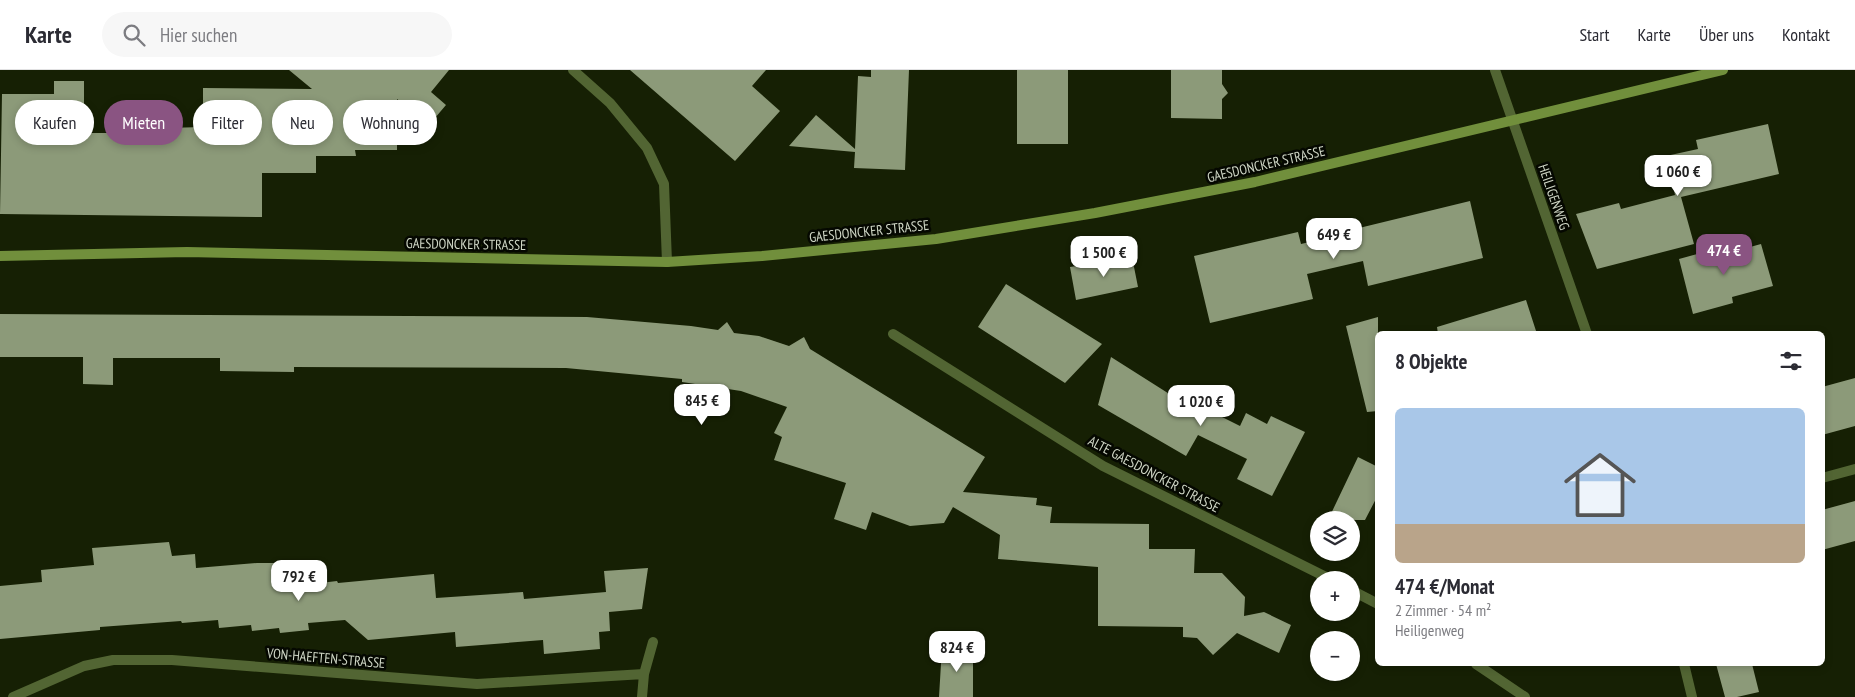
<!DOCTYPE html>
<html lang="de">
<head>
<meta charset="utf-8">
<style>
  :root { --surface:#fff; --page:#f7f7f7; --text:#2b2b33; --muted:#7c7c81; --line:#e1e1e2; --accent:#8a5482 }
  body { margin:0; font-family:"PT Sans Narrow",sans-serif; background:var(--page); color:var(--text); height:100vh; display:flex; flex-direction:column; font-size:19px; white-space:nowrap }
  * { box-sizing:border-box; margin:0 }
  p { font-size:16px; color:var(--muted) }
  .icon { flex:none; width:28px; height:28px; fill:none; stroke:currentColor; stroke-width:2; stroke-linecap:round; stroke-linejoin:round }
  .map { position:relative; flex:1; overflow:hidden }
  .drawer { position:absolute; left:1375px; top:261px; width:450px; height:335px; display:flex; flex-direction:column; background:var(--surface); border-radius:8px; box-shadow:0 2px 8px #0003 }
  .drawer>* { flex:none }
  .guide { position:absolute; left:15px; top:30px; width:475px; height:45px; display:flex; gap:10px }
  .controls { position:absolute; left:1310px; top:441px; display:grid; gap:10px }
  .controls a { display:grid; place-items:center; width:50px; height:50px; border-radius:50%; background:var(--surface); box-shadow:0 2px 8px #0003; font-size:25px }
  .price { position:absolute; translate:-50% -42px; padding:0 11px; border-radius:10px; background:#fff; color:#222; font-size:16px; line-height:32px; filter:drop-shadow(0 1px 2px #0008) }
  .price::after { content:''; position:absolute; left:50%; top:30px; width:15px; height:11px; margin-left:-8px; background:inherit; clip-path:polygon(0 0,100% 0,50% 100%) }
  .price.current { background:var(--accent); color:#fff }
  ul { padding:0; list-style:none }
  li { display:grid; align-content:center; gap:10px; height:265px; padding:0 20px }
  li+li { border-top:1px solid var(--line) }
  li span { display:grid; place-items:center; height:155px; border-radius:8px; color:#555 }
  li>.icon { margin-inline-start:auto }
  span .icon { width:90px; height:90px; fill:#fffc; stroke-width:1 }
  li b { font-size:21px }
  h2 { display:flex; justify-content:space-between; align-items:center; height:60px; padding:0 20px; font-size:21px }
  .tag { padding:0 18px; border-radius:22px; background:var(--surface); box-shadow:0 2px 8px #0003; font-size:18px; line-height:45px }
  .tag.current { background:var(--accent); color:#fff }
  header { display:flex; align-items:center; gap:30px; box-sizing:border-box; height:70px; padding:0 25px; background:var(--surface); border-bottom:1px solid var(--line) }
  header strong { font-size:24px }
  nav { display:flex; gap:28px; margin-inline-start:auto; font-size:18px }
  .search { width:350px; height:45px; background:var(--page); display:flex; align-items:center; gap:12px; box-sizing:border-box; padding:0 18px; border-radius:28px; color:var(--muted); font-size:19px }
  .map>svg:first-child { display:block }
</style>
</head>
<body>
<header>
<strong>Karte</strong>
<div class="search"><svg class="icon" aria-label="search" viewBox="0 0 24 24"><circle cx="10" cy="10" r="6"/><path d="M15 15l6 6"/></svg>Hier suchen</div>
<nav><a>Start</a><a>Karte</a><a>Über uns</a><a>Kontakt</a></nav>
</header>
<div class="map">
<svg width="1855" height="627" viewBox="0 0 1855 627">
  <rect width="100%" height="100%" fill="#162004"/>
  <path fill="#8c9a79" d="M 289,0 L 449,0 L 431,22 L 446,35 L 429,55 L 397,29 L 397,80 L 355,80 L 356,86 L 316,86 L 316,103 L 262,103 L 262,147 L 0,144 L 2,24 L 54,24 L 54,11 L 84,11 L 84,63 L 112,63 L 112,65 L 166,64 L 166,58 L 203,57 L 203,18 L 312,19 Z
    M 630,0 L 766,0 L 752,16 L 780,41 L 735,91 Z
    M 871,0 L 909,0 L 905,100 L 854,98 L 855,82 L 789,76 L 816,45 L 855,79 L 858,6 L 871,7 Z
    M 1017,0 L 1068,0 L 1068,74 L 1017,74 Z
    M 1171,0 L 1222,0 L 1222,14 L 1228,23 L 1222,29 L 1222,49 L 1171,48 Z
    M 1768,54 L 1779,104 L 1681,127 L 1694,174 L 1597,199 L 1576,144 L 1619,133 L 1621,139 L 1675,125 L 1666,86 L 1698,79 L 1696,70 Z
    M 1470,131 L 1483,188 L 1368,216 L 1363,191 L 1307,204 L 1313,229 L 1210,253 L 1194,186 L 1298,162 L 1301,174 L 1355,161 L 1355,159 Z
    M 1761,174 L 1773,216 L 1732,227 L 1733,233 L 1693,244 L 1679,189 L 1719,178 L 1721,185 Z
    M 1132,187 L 1138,217 L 1076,230 L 1070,197 Z
    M 1006,214 L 1102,274 L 1065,313 L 978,257 Z
    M 1526,230 L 1537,264 L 1438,264 L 1437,257 Z
    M 0,244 L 587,247 L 691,256 L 718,260 L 727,252 L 734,263 L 759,266 L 789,276 L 804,267 L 810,279 L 985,387 L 963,422 L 1037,428 L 1036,435 L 1052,437 L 1050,453 L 1149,454 L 1149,479 L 1195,479 L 1194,503 L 1222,503 L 1245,527 L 1244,546 L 1264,542 L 1291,555 L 1279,583 L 1237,563 L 1213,585 L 1197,568 L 1183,567 L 1183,557 L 1098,556 L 1098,497 L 998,489 L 1000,465 L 953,437 L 944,453 L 910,456 L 872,442 L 866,460 L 834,449 L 846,413 L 774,390 L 782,367 L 774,363 L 787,337 L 741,321 L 682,312 L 682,309 L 566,298 L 294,297 L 294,302 L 220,301 L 220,288 L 113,288 L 113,315 L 83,314 L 83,287 L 0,287 Z
    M 1378,247 L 1378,341 L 1367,342 L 1346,256 Z
    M 1111,287 L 1182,332 L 1184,328 L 1240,356 L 1246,343 L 1267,354 L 1271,346 L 1305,362 L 1272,426 L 1237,409 L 1247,389 L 1198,365 L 1186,386 L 1098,335 Z
    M 1855,308 L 1855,356 L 1822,365 L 1822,317 Z
    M 1358,387 L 1378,397 L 1378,425 L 1365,450 L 1328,450 Z
    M 1855,431 L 1855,471 L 1822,480 L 1822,440 Z
    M 169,472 L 172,486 L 195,484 L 196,498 L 257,493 L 275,493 L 276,496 L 310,493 L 312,514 L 337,511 L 338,513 L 434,504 L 436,528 L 523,522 L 524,529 L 606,522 L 604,501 L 648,498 L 642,539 L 609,542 L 610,561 L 599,562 L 600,579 L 544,584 L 543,570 L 456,577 L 455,562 L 368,570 L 345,550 L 308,553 L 309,560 L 280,563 L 279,558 L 252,561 L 251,555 L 219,558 L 218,550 L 182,553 L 181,551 L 100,557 L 100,560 L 0,569 L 0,516 L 42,512 L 41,500 L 94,495 L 92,478 Z
    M 942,577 L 973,578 L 973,627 L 939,627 Z
    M 1716,594 L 1752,594 L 1759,622 L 1737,627 L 1725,627 Z"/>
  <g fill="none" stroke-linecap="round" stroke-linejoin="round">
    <path stroke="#526533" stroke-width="10" d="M 1495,0 L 1587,264
      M 893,264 L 1103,396 L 1332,510
      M 1822,408 L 1855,399
      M 1351,520 L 1378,534
      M 1476,594 L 1525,627
      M 1684,594 L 1692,627
      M 644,604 L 653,572
      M 13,627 L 84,596 L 113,590 L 172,590 L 477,614 L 644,604 L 642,627"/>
    <path stroke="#526533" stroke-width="10" d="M 573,0 L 610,33 L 647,78 L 664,114 L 667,192"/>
    <path stroke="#718f3c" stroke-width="10" d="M 0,186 L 187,182 L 667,192 L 762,186 L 936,169 L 1095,143 L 1255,112 L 1723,0"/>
  </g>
  <g text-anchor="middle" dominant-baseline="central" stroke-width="5" stroke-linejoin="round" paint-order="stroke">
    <g font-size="14" fill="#d0d7c6" stroke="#050801">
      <text transform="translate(1266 94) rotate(-13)">GAESDONCKER STRASSE</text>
      <text transform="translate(1554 127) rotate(71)">HEILIGENWEG</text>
      <text transform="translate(869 161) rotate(-6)">GAESDONCKER STRASSE</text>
      <text transform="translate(466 174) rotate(1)">GAESDONCKER STRASSE</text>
      <text transform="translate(1154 404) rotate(28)">ALTE GAESDONCKER STRASSE</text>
      <text transform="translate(326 588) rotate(5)">VON-HAEFTEN-STRASSE</text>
    </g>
  </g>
</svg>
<div class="controls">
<a><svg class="icon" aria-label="layers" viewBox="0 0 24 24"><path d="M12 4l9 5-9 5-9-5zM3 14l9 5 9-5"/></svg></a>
<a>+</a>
<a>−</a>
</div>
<b class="price" style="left:1678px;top:127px">1 060 €</b>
<b class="price" style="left:1334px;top:190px">649 €</b>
<b class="price current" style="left:1724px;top:206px">474 €</b>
<b class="price" style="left:1104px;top:208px">1 500 €</b>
<b class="price" style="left:702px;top:356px">845 €</b>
<b class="price" style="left:1201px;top:357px">1 020 €</b>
<b class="price" style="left:299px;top:532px">792 €</b>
<b class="price" style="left:957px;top:603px">824 €</b>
<div class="guide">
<a class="tag">Kaufen</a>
<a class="tag current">Mieten</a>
<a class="tag">Filter</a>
<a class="tag">Neu</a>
<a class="tag">Wohnung</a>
</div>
<section class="drawer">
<h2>8 Objekte<svg class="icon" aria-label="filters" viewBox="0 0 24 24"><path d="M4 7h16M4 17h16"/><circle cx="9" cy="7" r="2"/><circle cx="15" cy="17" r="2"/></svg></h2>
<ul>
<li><span style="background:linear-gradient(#a9c7e8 75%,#b9a48a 0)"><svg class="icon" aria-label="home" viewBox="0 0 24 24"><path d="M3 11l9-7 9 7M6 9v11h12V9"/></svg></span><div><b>474 €/Monat</b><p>2 Zimmer · 54 m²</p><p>Heiligenweg</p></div></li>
</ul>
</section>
</div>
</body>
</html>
